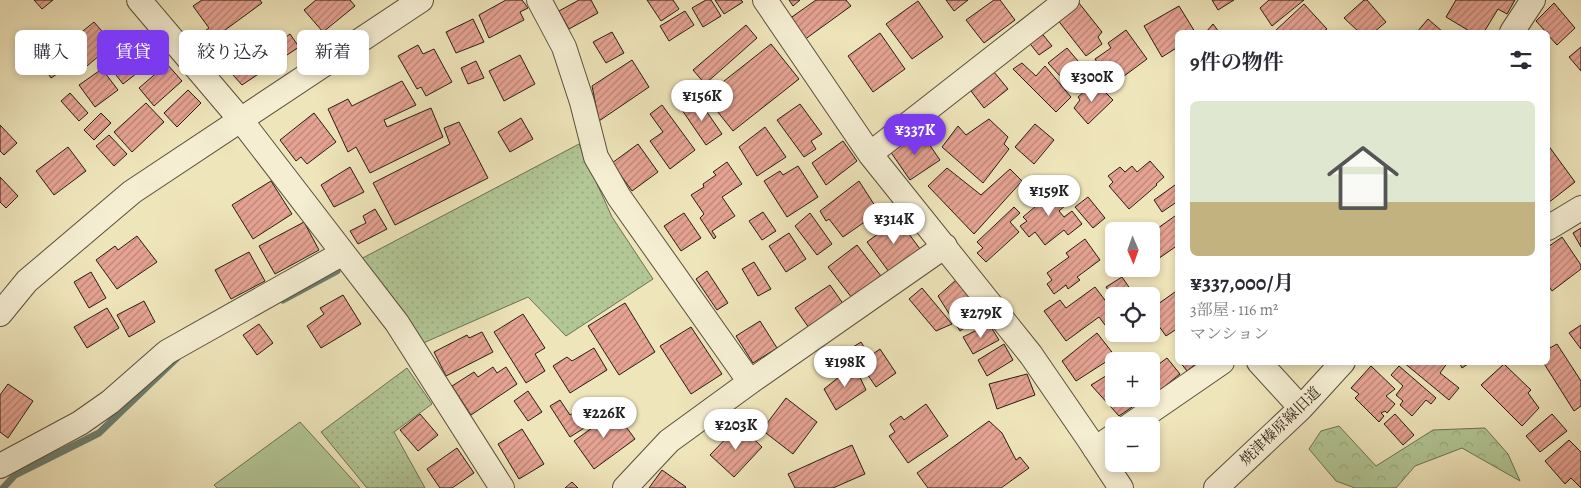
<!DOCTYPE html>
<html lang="ja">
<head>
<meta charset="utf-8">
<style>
  :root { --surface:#fff; --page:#f7f7f7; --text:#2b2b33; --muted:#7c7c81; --line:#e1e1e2; --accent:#7c3aed }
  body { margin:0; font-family:Alegreya,"Noto Serif JP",serif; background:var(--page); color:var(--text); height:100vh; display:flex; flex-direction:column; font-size:19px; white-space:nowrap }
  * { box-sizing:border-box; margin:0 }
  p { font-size:16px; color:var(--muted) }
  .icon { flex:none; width:28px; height:28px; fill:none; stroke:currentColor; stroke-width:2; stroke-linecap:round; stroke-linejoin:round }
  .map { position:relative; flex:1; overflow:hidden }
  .sheet { position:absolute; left:1175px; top:30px; width:375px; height:335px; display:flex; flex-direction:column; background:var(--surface); border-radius:8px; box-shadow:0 2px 8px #0003 }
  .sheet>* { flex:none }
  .hud { position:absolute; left:15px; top:30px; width:475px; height:45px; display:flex; gap:10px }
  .needle { width:32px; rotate:178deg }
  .controls { position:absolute; left:1105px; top:222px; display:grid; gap:10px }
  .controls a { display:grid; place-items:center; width:55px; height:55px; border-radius:8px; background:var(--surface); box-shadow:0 2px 8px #0003; font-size:25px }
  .price { position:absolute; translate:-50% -42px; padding:0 11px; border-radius:18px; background:#fff; color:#222; font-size:16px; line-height:32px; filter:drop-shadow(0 1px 2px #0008) }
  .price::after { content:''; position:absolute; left:50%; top:30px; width:15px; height:11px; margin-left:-8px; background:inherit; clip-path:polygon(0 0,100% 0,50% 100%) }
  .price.current { background:var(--accent); color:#fff }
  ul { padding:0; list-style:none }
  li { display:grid; align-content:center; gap:10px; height:265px; padding:0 15px }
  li+li { border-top:1px solid var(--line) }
  li span { display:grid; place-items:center; height:155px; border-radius:8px; color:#555 }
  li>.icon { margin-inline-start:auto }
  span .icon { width:90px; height:90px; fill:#fffc; stroke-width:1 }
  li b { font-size:21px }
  h2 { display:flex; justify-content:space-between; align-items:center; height:60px; padding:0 15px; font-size:21px }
  .chip { padding:0 18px; border-radius:8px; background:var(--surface); box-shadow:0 2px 8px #0003; font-size:18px; line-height:45px }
  .chip.current { background:var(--accent); color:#fff }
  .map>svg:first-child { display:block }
</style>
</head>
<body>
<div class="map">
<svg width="1581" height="488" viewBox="0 0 1581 488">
  <defs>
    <pattern id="grass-dots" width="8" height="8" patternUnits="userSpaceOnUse" patternTransform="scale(1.25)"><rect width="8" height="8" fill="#b2c696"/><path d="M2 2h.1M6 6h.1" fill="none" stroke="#99aa80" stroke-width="1.8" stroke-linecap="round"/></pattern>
    <pattern id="forest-crowns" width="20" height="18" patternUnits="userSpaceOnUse" patternTransform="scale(1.25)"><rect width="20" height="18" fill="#b2c696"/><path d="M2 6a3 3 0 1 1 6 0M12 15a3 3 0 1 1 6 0" fill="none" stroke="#99aa80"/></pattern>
    <pattern id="building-hatch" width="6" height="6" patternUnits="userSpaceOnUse" patternTransform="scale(1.25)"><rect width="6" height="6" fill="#e6a393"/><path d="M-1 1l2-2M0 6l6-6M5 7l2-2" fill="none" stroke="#ba8477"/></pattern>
  </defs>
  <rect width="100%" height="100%" fill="#efe5bb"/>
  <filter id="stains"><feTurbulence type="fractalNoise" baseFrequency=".004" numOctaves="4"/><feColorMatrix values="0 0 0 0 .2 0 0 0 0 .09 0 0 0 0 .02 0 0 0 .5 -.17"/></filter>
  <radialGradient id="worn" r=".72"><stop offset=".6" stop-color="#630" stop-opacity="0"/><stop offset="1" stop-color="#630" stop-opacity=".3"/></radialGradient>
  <path fill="url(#grass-dots)" stroke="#6c7254" d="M 579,144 L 612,217 L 653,279 L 566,336 L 528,297 L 421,344 L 357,261 Z
    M 407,368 L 432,404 L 394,432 L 425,488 L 367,488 L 321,432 Z"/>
  <path fill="url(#forest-crowns)" stroke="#6c7254" d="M 1339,426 L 1376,466 L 1433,430 L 1485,428 L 1508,454 L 1520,481 L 1462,448 L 1415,466 L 1396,488 L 1355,488 L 1336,481 L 1309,449 L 1321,431 Z"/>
  <path fill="#b2c696" stroke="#6c7254" d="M 300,422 L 360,488 L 217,488 L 214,485 Z"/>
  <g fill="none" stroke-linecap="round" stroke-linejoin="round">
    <path stroke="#6c7e70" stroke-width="7" d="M 283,300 L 337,271
      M 3,488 L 15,475 L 99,433 L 177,358"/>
  </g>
  <path fill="url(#building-hatch)" stroke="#271d12" d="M 34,0 L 53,0 L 42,9 Z
    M 202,0 L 260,0 L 262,3 L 210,41 L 215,48 L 201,58 L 190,42 L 209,28 L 193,6 Z
    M 316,0 L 350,0 L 355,6 L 323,32 L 304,10 Z
    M 506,0 L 522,0 L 528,8 L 520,12 L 524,20 L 489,38 L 479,15 Z
    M 579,0 L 591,0 L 598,13 L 569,29 L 559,11 Z
    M 647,0 L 673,0 L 679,9 L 661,21 Z
    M 706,0 L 711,0 L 721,16 L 703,27 L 692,8 Z
    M 715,0 L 741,0 L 743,2 L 724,14 Z
    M 789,0 L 800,0 L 793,6 Z
    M 816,0 L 846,0 L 851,6 L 804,40 L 789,19 Z
    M 946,0 L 968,0 L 954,11 Z
    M 994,0 L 1000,0 L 1015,20 L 984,43 L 966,20 Z
    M 1212,0 L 1234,0 L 1218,10 Z
    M 1269,0 L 1304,0 L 1272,26 L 1260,8 Z
    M 1364,0 L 1367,0 L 1386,22 L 1374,32 L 1359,32 L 1344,18 Z
    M 1456,0 L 1515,0 L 1507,14 L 1498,9 L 1484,32 L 1471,32 L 1446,17 Z
    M 918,1 L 943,37 L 912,59 L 886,24 Z
    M 1079,3 L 1102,32 L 1098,37 L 1102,44 L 1086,56 L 1057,19 Z
    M 1554,3 L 1575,28 L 1557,45 L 1548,35 L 1548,32 L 1546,32 L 1536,21 Z
    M 1304,4 L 1327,29 L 1322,32 L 1274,32 Z
    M 1179,6 L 1195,32 L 1178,32 L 1178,47 L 1162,57 L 1144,26 Z
    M 685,11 L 694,25 L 669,41 L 660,26 Z
    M 473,19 L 484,42 L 456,53 L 446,32 Z
    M 1428,19 L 1443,32 L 1417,32 Z
    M 94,22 L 113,44 L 81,71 L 62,48 Z
    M 1213,24 L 1219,32 L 1206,32 Z
    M 746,25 L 757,38 L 705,84 L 693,70 Z
    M 1126,30 L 1147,59 L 1112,85 L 1095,59 L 1111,48 L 1108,43 Z
    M 1040,31 L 1052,46 L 1039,55 L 1027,40 Z
    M 612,32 L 624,53 L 606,63 L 593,42 Z
    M 880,33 L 905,69 L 873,92 L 848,56 Z
    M 290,34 L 299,47 L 242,85 L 233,75 Z
    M 142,40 L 156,58 L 123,84 L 109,66 Z
    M 244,40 L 252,53 L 232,66 L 224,53 Z
    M 46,44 L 63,70 L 51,78 L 33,52 Z
    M 771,44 L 799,79 L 733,131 L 705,96 Z
    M 418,45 L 423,54 L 434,49 L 452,82 L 426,96 L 421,87 L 417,89 L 398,56 Z
    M 1581,47 L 1581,71 L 1569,57 Z
    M 1067,48 L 1094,80 L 1076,93 L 1048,63 Z
    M 520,55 L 535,84 L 504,101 L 489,71 Z
    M 632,60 L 649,87 L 599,121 L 592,86 Z
    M 476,61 L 484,78 L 468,84 L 461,68 Z
    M 1022,63 L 1036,76 L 1045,66 L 1071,97 L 1056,112 L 1013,69 Z
    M 167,64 L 182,81 L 154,106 L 139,88 Z
    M 102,69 L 118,90 L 95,107 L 79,85 Z
    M 994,72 L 1008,89 L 984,108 L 971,91 Z
    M 402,81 L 416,105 L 384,120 L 387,127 L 431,108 L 443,137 L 370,173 L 356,147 L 348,152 L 328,109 L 348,99 L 352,106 Z
    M 1095,82 L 1113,100 L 1088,124 L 1074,108 L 1080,100 L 1078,97 Z
    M 188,90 L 201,103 L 177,127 L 164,113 Z
    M 70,93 L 88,113 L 79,121 L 61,101 Z
    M 698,99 L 722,134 L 706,145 L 682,110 Z
    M 146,103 L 164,122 L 132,152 L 114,132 Z
    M 800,104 L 822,134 L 811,141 L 816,149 L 804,157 L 777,120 Z
    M 662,105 L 695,150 L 670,169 L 650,141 L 663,132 L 650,114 Z
    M 101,113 L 111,123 L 94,140 L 84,130 Z
    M 314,113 L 336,142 L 307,164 L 301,157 L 296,161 L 280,140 Z
    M 521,118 L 533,139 L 510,152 L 498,132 Z
    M 989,119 L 1008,137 L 1004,144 L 1009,149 L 983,183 L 942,147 L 958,126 L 966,135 Z
    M 459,122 L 488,178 L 395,225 L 373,183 L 450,144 L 444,128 Z
    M 1035,124 L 1054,140 L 1034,164 L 1015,147 Z
    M 0,125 L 17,143 L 4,155 L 0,151 Z
    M 765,127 L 786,157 L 757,176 L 739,147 Z
    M 920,131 L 940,160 L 910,180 L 890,151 Z
    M 109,135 L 127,154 L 114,166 L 96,146 Z
    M 843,141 L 857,161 L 826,185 L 812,163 Z
    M 638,144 L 658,172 L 632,191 L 612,163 Z
    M 1548,145 L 1575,182 L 1548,203 Z
    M 68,147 L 86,171 L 54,195 L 36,171 Z
    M 1150,161 L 1164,177 L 1156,184 L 1157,185 L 1129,209 L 1109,186 L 1113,182 L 1108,176 L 1120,167 L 1125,172 L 1132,166 L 1137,172 Z
    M 727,162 L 742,184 L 722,197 L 735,216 L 712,231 L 716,237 L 714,239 L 700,218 L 704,214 L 691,195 L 704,187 L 703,184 L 716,175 L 713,172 Z
    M 798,166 L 818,197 L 787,217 L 764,181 L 780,171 L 783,175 Z
    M 350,167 L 364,192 L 334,207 L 321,185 Z
    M 947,168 L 981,195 L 1010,169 L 1022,181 L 974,234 L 928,186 Z
    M 0,177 L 18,196 L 6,208 L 0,202 Z
    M 271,181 L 292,214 L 253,239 L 232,205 Z
    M 859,181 L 879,212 L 843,237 L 829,219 L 826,221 L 820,211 Z
    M 1047,182 L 1066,205 L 1059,211 L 1064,217 L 1072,211 L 1082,224 L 1068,235 L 1064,230 L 1045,245 L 1035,232 L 1029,237 L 1020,226 L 1027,221 L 1023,217 L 1042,201 L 1035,191 Z
    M 1175,185 L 1178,188 L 1178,201 L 1162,212 L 1154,200 Z
    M 1088,197 L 1105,218 L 1093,228 L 1075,207 Z
    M 1014,207 L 1020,213 L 1010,222 L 1019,232 L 986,262 L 977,253 L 983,248 L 977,242 Z
    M 375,209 L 387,229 L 358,244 L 350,231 L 366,223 L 363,216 Z
    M 763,212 L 776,231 L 762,240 L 749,221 Z
    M 684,213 L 701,238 L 681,251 L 664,226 Z
    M 810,213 L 832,244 L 817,255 L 795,226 Z
    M 1175,216 L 1178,219 L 1178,245 L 1155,261 L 1151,256 L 1151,233 Z
    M 898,219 L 920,249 L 889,272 L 867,242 Z
    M 304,222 L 319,250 L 275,274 L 259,246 Z
    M 1581,228 L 1581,247 L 1573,233 Z
    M 789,233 L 806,259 L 786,272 L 769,246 Z
    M 137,236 L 157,262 L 117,289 L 96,260 L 115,246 L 118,250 Z
    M 1562,237 L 1581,265 L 1581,269 L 1552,291 L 1548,285 L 1548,247 Z
    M 1085,239 L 1100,260 L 1077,277 L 1080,280 L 1068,289 L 1066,285 L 1054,294 L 1047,284 L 1052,280 L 1047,273 L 1069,257 L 1066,253 Z
    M 857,245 L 881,276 L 852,298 L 828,267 Z
    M 249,252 L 265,281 L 231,299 L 215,270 Z
    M 754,262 L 771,289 L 758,296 L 742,269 Z
    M 707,271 L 728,303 L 717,310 L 696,279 Z
    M 91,272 L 106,298 L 89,308 L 74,282 Z
    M 1122,277 L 1135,296 L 1114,296 L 1114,299 L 1106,287 Z
    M 956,280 L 983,315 L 960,331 L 938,296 Z
    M 830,285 L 844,305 L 809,328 L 795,308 Z
    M 1095,287 L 1114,312 L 1114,319 L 1105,325 L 1099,317 L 1066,341 L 1044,311 L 1060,300 L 1066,308 Z
    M 922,288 L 952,324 L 936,331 L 909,299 Z
    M 1175,292 L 1178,295 L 1178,328 L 1166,336 L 1151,315 L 1151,309 Z
    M 343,295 L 361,324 L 321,348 L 307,326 L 324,314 L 320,308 Z
    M 144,301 L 155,322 L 129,337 L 117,315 Z
    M 625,303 L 655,352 L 619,375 L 588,326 Z
    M 107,308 L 119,328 L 87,348 L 74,327 Z
    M 523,314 L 545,348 L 535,354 L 545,371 L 526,383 L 494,332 Z
    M 760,321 L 777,348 L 753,363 L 736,336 Z
    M 259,324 L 273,343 L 257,355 L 243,335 Z
    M 989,324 L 999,340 L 973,354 L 963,337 Z
    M 1581,325 L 1581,349 L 1569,333 Z
    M 691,327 L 722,374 L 691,394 L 660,346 Z
    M 482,332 L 493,352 L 446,376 L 434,352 L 467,335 L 469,338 Z
    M 1097,333 L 1115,356 L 1076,381 L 1062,361 Z
    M 861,342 L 870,356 L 880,349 L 896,373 L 876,387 L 850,349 Z
    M 1004,344 L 1013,360 L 987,376 L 978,360 Z
    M 1557,344 L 1581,381 L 1581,406 L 1574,411 L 1543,362 L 1548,362 L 1548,349 Z
    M 594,348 L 607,370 L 570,393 L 553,366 L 567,357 L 572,361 Z
    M 1167,358 L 1180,374 L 1154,395 L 1151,392 L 1151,370 Z
    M 1180,362 L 1198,362 L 1187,371 Z
    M 1403,362 L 1448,362 L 1440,373 L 1459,388 L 1449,400 Z
    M 1459,362 L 1471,362 L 1462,368 Z
    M 1504,364 L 1531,390 L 1528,393 L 1539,408 L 1522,426 L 1481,385 Z
    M 854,365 L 866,390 L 836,410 L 824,389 Z
    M 1371,366 L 1395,389 L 1386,396 L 1395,404 L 1387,413 L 1385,411 L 1381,413 L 1384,416 L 1379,422 L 1355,398 L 1359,394 L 1351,388 Z
    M 1399,366 L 1436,398 L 1431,404 L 1426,400 L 1412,416 L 1400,405 L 1403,401 L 1396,395 L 1403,386 L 1391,375 Z
    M 493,367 L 497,373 L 506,367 L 517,384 L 471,415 L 452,386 L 474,372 L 478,377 Z
    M 1114,371 L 1114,399 L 1144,399 L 1119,416 L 1091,385 Z
    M 1027,374 L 1035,395 L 997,409 L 989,384 Z
    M 8,384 L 33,401 L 8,438 L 0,432 L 0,395 Z
    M 528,391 L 542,412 L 528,421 L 514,401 Z
    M 786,398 L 817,422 L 793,454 L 762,430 Z
    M 560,400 L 570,415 L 579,409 L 589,425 L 570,437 L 550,406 Z
    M 926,404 L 948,436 L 908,463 L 889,436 L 895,432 L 890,424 L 901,416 L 904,420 Z
    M 612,408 L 635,439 L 594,469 L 574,441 L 596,425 L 596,420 Z
    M 420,414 L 438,435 L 418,451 L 400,430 Z
    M 1395,414 L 1414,435 L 1403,445 L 1384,424 Z
    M 1552,414 L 1567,431 L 1540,452 L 1526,436 Z
    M 989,421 L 1002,433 L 1016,460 L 1020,457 L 1029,468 L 1001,488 L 928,488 L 917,473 Z
    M 739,425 L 762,447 L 734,477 L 710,455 Z
    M 522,429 L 544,464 L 519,479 L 498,444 Z
    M 1569,440 L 1581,452 L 1581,488 L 1571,478 L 1565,484 L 1545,461 Z
    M 852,445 L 865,474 L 833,488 L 795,488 L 788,474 Z
    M 457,448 L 474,473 L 452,488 L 440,488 L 427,469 Z
    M 662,470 L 686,487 L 685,488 L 649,488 Z
    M 572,482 L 578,488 L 565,488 Z"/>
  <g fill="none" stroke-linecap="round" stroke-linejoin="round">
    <g stroke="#594f3c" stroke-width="26">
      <path id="minor" d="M 139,0 L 240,119 L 397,323 L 502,488
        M 539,0 L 564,47 L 582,102 L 596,157 L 619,197 L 750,382
        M 765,0 L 870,154 L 1031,355 L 1088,438 L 1121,488
        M 1512,32 L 1533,0
        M 870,154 L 1067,0
        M 1548,228 L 1581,208
        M 0,314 L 27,281 L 132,192 L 421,0
        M 1259,362 L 1301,408
        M 1129,426 L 1222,362
        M 1095,449 L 1114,436
        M 0,466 L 80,423 L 110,402 L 167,352 L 343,253
        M 625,488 L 669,441 L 750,382 L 945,246
        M 1216,488 L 1301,408 L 1343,362"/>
    </g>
    <use href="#minor" stroke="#f5eed3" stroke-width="24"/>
  </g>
  <g text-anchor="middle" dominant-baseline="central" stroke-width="4.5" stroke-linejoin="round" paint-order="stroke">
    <g font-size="15" fill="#271d12" stroke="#f5eed3">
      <text transform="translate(1280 426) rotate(-44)">焼津榛原線旧道</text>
    </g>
  </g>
  <rect width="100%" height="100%" filter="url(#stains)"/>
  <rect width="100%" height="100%" fill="url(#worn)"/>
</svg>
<div class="controls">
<a><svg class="needle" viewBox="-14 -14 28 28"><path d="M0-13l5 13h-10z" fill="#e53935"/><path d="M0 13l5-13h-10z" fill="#7c7c81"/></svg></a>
<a><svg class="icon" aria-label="locate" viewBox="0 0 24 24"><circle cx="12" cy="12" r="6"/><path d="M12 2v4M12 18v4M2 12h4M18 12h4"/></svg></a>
<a>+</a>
<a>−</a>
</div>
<b class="price" style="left:1092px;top:103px">¥300K</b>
<b class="price" style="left:702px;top:122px">¥156K</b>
<b class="price current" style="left:915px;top:156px">¥337K</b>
<b class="price" style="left:1049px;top:217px">¥159K</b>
<b class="price" style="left:894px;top:245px">¥314K</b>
<b class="price" style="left:981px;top:339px">¥279K</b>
<b class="price" style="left:845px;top:388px">¥198K</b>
<b class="price" style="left:604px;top:439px">¥226K</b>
<b class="price" style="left:736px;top:451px">¥203K</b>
<div class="hud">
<a class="chip">購入</a>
<a class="chip current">賃貸</a>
<a class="chip">絞り込み</a>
<a class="chip">新着</a>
</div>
<section class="sheet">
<h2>9件の物件<svg class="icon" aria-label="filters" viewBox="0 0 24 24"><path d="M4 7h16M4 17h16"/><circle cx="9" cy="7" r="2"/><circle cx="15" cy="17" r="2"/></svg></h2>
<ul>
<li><span style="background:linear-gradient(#dfe7d0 65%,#c2b280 0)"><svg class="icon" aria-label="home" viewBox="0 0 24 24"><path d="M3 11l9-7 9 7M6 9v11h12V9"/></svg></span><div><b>¥337,000/月</b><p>3部屋 · 116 m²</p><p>マンション</p></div></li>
</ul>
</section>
</div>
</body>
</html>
